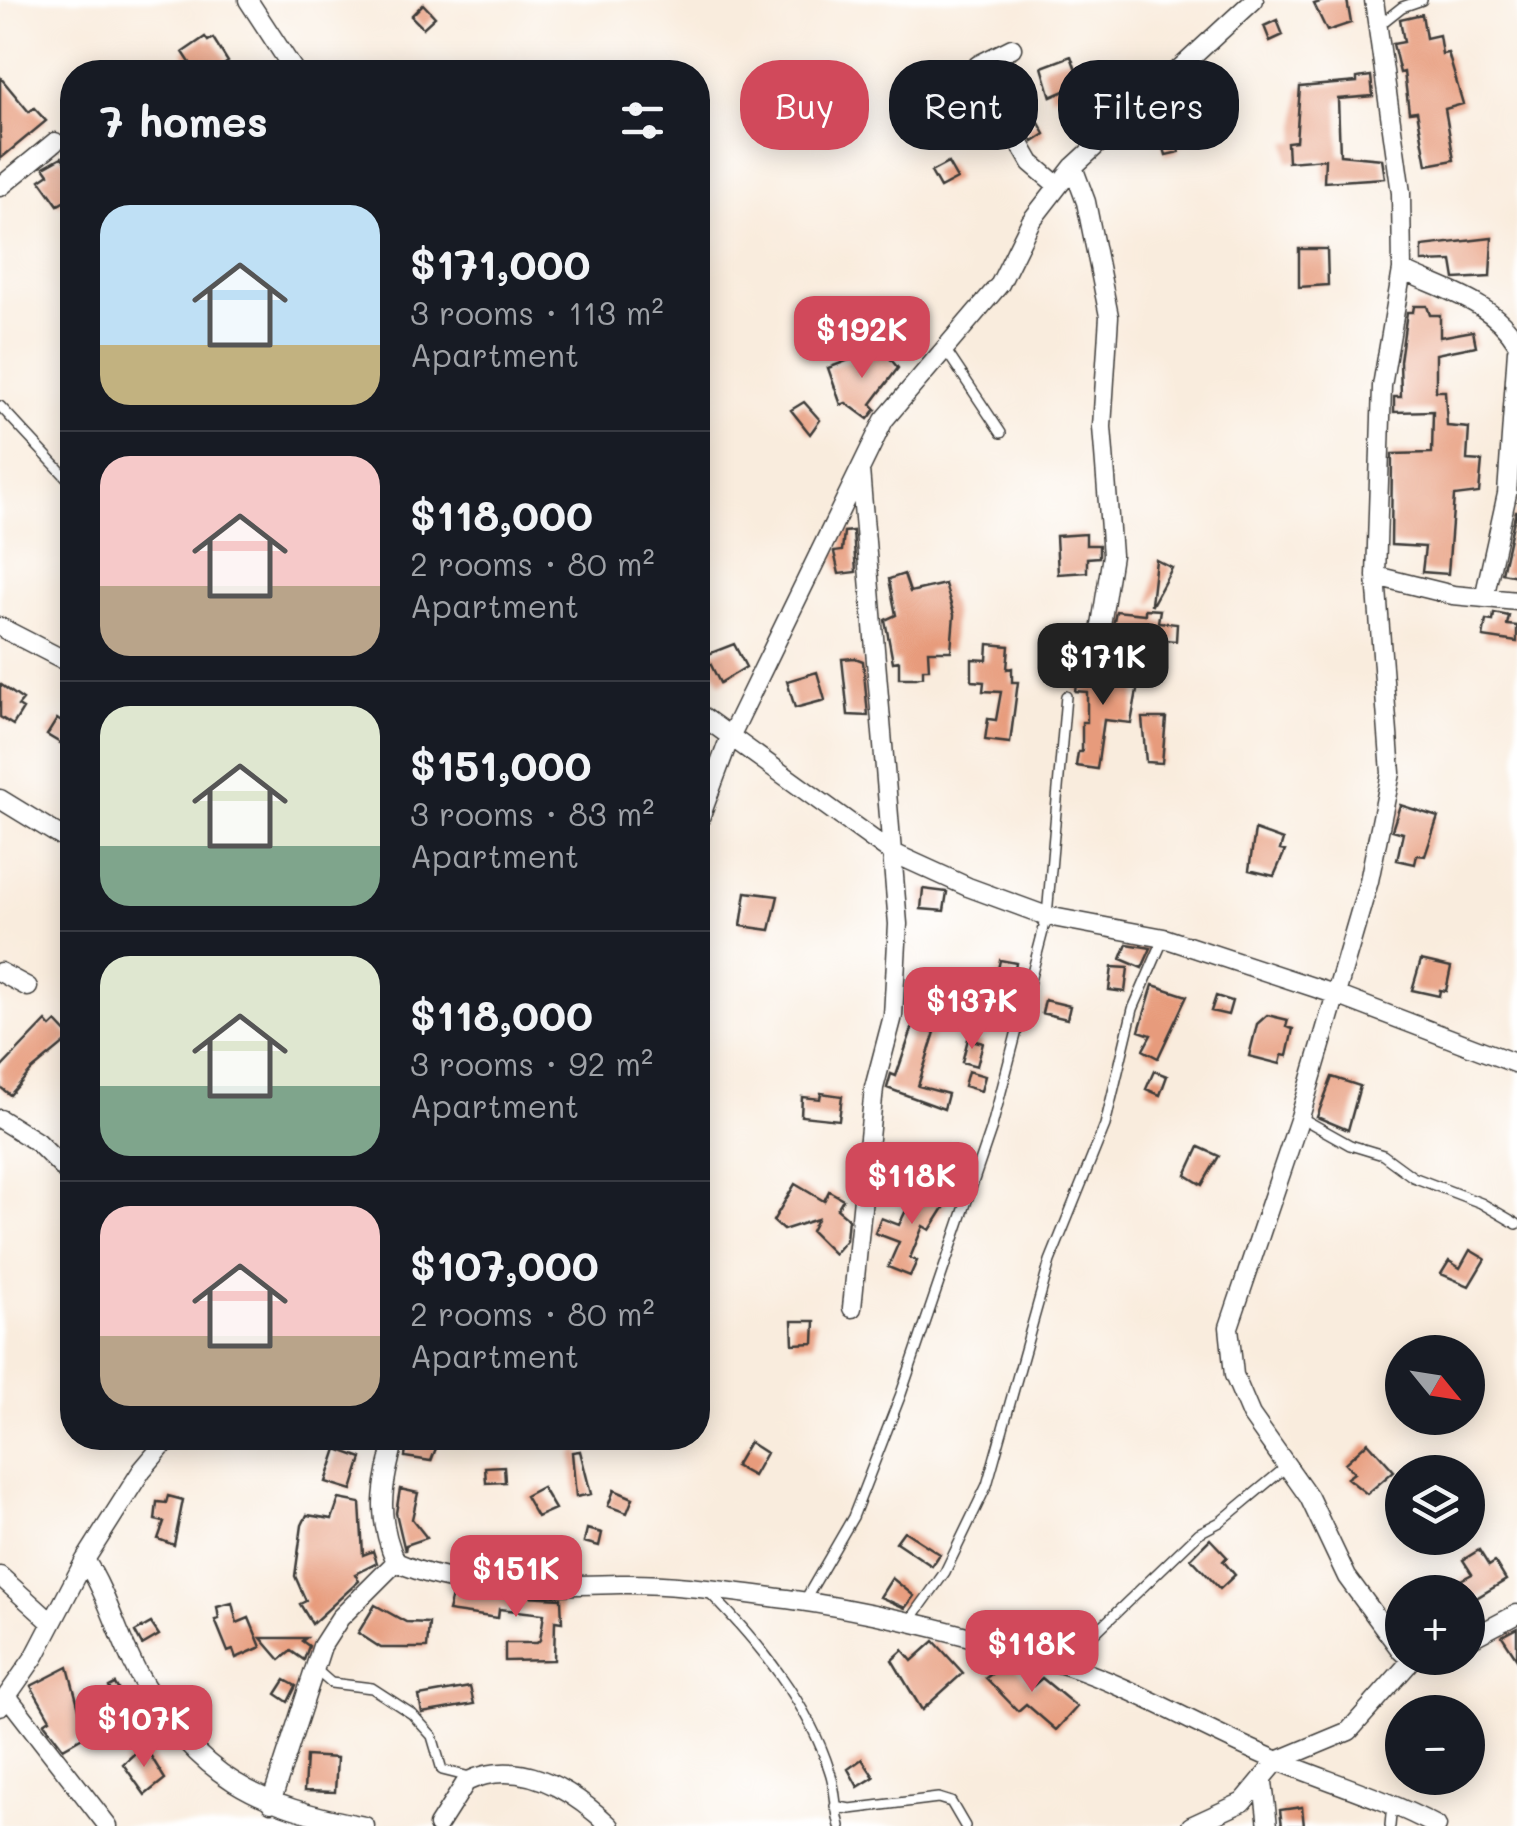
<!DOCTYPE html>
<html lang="en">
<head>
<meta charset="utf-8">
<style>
  :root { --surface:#171b24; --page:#242831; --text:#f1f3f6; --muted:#9ea1a6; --line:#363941; --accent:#d1495b }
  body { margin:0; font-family:Mali,sans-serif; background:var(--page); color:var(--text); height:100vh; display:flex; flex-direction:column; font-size:38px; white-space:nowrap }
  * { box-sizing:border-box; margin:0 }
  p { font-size:32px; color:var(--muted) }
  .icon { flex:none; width:55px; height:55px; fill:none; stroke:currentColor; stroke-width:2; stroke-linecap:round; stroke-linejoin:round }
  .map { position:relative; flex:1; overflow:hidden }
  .side { position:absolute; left:60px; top:60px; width:650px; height:1390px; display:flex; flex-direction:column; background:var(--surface); border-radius:40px; box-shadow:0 5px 25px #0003 }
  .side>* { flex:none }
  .top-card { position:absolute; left:740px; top:60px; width:625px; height:90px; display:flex; gap:20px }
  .needle { width:65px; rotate:120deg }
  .tools { position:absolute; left:1385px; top:1335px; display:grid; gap:20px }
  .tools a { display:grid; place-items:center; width:100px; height:100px; border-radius:50%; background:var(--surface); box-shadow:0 5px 25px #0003; font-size:50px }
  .price { position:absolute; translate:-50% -85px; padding:0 22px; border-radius:20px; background:var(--accent); color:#fff; font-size:32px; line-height:65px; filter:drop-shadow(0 2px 5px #0008) }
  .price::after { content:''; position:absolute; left:50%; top:60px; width:30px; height:22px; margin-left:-15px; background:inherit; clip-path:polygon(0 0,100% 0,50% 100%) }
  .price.current { background:#222; color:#fff }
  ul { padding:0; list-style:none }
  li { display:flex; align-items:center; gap:30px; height:250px; padding:0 40px }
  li+li { border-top:2px solid var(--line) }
  li span { display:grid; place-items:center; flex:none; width:280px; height:200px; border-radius:30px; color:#555 }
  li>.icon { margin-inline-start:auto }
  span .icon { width:120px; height:120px; fill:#fffc; stroke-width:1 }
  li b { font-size:42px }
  h2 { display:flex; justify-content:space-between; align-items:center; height:120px; padding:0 40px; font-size:42px }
  .tag { padding:0 35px; border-radius:40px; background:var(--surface); box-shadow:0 5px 25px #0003; font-size:35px; line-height:90px }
  .tag.current { background:var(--accent); color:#fff }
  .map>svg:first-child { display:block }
</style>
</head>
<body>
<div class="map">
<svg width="1517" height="1826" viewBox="0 0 1517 1826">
  <rect width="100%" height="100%" fill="#fff"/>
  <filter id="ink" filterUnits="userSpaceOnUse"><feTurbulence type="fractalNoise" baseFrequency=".01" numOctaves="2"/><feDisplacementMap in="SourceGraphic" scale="20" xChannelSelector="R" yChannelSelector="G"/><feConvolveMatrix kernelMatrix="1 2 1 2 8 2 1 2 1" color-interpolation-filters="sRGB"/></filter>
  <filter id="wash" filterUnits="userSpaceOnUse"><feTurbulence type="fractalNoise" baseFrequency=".0048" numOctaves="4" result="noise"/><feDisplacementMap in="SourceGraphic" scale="40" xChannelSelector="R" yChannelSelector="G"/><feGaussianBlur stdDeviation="2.25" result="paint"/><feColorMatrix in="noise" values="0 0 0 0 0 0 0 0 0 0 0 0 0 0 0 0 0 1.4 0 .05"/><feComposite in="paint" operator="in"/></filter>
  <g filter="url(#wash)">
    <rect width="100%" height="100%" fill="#f9ecdd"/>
    <g id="blocks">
      <path fill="#e79b7c" d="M 1326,0 L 1347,0 L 1351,23 L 1327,31 L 1314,4 Z
        M 423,4 L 435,17 L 423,28 L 411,16 Z
        M 1422,14 L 1426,38 L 1439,35 L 1442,54 L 1448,53 L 1463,104 L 1445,109 L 1454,160 L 1427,165 L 1417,111 L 1409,112 L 1404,72 L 1400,73 L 1393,44 L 1404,42 L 1400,19 Z
        M 1277,20 L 1283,35 L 1270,41 L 1264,26 Z
        M 205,37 L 208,41 L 213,38 L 228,62 L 222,66 L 226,72 L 196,72 L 183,52 Z
        M 1071,56 L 1081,84 L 1051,97 L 1042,67 Z
        M 1371,76 L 1373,96 L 1338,99 L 1340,155 L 1382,159 L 1385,178 L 1324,182 L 1325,159 L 1288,162 L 1287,142 L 1296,141 L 1300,87 L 1357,82 L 1357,78 Z
        M 0,77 L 29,112 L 34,108 L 46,121 L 0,159 Z
        M 1180,108 L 1190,141 L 1178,146 L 1179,152 L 1166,155 L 1155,116 Z
        M 1038,121 L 1045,134 L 1033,142 L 1026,129 Z
        M 62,157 L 72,171 L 72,197 L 58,205 L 40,180 L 49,174 L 44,167 Z
        M 948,163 L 957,179 L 940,188 L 931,172 Z
        M 1492,238 L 1490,277 L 1455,279 L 1452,261 L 1422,262 L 1422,246 Z
        M 1299,249 L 1327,249 L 1328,285 L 1299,287 Z
        M 1414,306 L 1427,306 L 1430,315 L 1440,315 L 1440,337 L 1473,331 L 1476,346 L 1436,354 L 1436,391 L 1445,391 L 1447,426 L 1469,428 L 1467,460 L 1482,461 L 1479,493 L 1454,496 L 1448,574 L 1422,572 L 1425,547 L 1391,545 L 1392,454 L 1432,453 L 1433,411 L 1394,412 L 1394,397 L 1401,397 L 1400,361 L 1407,312 L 1413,312 Z
        M 895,314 L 900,331 L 886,335 L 881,318 Z
        M 882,349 L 898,368 L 871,404 L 876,409 L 868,419 L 846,403 L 841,405 L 828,368 L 862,355 L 864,359 Z
        M 804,402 L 820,420 L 810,434 L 791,410 Z
        M 1516,511 L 1517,511 L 1517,576 L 1502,573 Z
        M 853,531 L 856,572 L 839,574 L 834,552 L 842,551 L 844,532 Z
        M 1086,534 L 1086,545 L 1099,545 L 1099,557 L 1087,558 L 1087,572 L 1058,574 L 1056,536 Z
        M 1156,560 L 1172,568 L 1152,605 L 1151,604 Z
        M 904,574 L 910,592 L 945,584 L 954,615 L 951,651 L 928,651 L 929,669 L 923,669 L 923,676 L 916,678 L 899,678 L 899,661 L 893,662 L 885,620 L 896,615 L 889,579 Z
        M 1145,609 L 1160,610 L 1158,622 L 1177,624 L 1176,641 L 1141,638 L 1140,648 L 1109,645 L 1116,611 L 1145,614 Z
        M 1494,613 L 1509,616 L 1507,625 L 1517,626 L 1517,642 L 1483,637 L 1486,620 L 1493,621 Z
        M 734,644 L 746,667 L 720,683 L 706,655 Z
        M 988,644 L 1009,646 L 1007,669 L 1012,668 L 1012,682 L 1018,682 L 1010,743 L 985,740 L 988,719 L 996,720 L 1001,692 L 983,691 L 984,682 L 972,681 L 972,659 L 987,660 Z
        M 1098,657 L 1114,659 L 1112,680 L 1138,685 L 1131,723 L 1104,720 L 1097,769 L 1076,766 L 1078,752 L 1082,752 L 1082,722 L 1087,722 L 1087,692 L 1075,691 L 1077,676 L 1095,678 Z
        M 855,658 L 863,661 L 868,716 L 848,715 L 842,659 Z
        M 817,672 L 825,700 L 795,708 L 787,681 Z
        M 0,684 L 23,700 L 18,706 L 23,709 L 13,725 L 0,717 Z
        M 1142,718 L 1166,718 L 1162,763 L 1146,762 Z
        M 57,719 L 72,729 L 72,750 L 47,735 Z
        M 1400,805 L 1438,817 L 1425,856 L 1417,855 L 1415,864 L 1397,860 L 1403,833 L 1392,830 Z
        M 1255,830 L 1283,840 L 1280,850 L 1285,851 L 1274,876 L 1249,870 Z
        M 923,889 L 947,892 L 944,911 L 921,909 Z
        M 746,892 L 778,896 L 770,930 L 741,926 Z
        M 1127,944 L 1151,948 L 1142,968 L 1121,959 Z
        M 1000,960 L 1016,963 L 1012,986 L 995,983 Z
        M 1421,960 L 1451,967 L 1446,991 L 1440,990 L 1439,996 L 1412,990 Z
        M 1112,967 L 1128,968 L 1125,992 L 1109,990 Z
        M 1153,985 L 1187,996 L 1158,1058 L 1143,1050 L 1151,1035 L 1139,1031 Z
        M 1216,996 L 1232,1001 L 1228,1015 L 1211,1011 Z
        M 1045,1000 L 1070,1006 L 1067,1019 L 1042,1013 Z
        M 936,1001 L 954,1006 L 948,1027 L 930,1022 Z
        M 1267,1015 L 1288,1020 L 1286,1027 L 1293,1029 L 1287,1056 L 1282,1055 L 1280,1064 L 1249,1056 L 1257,1024 Z
        M 46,1021 L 51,1027 L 56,1022 L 71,1038 L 31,1071 L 10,1095 L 0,1087 L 0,1069 Z
        M 913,1026 L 935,1032 L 918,1086 L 948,1094 L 944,1109 L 887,1088 L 891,1074 L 896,1076 Z
        M 968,1039 L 983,1043 L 977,1066 L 962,1062 Z
        M 968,1071 L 985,1076 L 981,1091 L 964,1086 Z
        M 1154,1071 L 1167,1076 L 1160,1095 L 1146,1089 Z
        M 1332,1077 L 1360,1086 L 1348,1130 L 1317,1117 Z
        M 821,1093 L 842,1096 L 839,1120 L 801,1116 L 802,1097 L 820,1099 Z
        M 1199,1147 L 1219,1156 L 1202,1185 L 1186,1175 Z
        M 920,1181 L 947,1203 L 930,1230 L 923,1226 L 910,1258 L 917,1261 L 910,1276 L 888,1267 L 899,1242 L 875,1233 L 881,1218 L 899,1225 Z
        M 795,1184 L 824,1201 L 829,1191 L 843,1199 L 837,1209 L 848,1218 L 846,1240 L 834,1254 L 811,1231 L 817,1219 L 783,1230 L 773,1221 Z
        M 1470,1250 L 1485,1259 L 1469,1286 L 1441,1274 L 1449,1261 L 1460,1268 Z
        M 792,1321 L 815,1321 L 814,1343 L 793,1344 Z
        M 407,1438 L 440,1438 L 431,1461 L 405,1457 Z
        M 749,1442 L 766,1453 L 753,1476 L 735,1466 Z
        M 1368,1442 L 1394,1471 L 1367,1494 L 1347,1478 L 1354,1473 L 1345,1463 Z
        M 337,1449 L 362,1458 L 352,1490 L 326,1482 Z
        M 580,1451 L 591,1494 L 576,1497 L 572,1452 Z
        M 504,1466 L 505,1482 L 486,1483 L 485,1467 Z
        M 542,1487 L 555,1509 L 537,1517 L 525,1496 Z
        M 400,1489 L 418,1493 L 412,1519 L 427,1538 L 406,1545 L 405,1551 L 396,1513 Z
        M 614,1490 L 633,1498 L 627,1513 L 608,1506 Z
        M 168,1496 L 183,1500 L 174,1545 L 158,1539 L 164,1522 L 155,1520 L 157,1502 L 166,1503 Z
        M 339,1499 L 360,1503 L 363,1555 L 373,1551 L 377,1563 L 355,1574 L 359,1581 L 312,1624 L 300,1604 L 306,1601 L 295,1576 L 302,1525 L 307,1515 L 332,1519 Z
        M 587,1529 L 602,1533 L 599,1546 L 584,1542 Z
        M 904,1531 L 940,1554 L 932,1566 L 896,1542 Z
        M 1210,1539 L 1227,1557 L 1223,1561 L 1235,1575 L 1220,1589 L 1191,1558 Z
        M 1479,1550 L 1489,1566 L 1495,1562 L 1506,1580 L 1468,1603 L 1468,1592 L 1438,1592 L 1472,1574 L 1463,1560 Z
        M 892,1578 L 914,1596 L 905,1608 L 880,1597 Z
        M 453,1592 L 561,1598 L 562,1622 L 555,1621 L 554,1660 L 505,1661 L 505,1643 L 537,1643 L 540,1640 L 544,1614 L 499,1609 L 498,1618 L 448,1611 Z
        M 232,1603 L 237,1623 L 249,1618 L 261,1647 L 236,1658 L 233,1650 L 228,1652 L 215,1620 L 219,1619 L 217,1607 Z
        M 375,1605 L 406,1622 L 429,1623 L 427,1648 L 381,1648 L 358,1633 Z
        M 151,1623 L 159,1635 L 142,1645 L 135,1632 Z
        M 1517,1628 L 1517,1659 L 1502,1636 Z
        M 261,1638 L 306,1638 L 302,1641 L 309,1646 L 304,1660 L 291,1651 L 280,1660 Z
        M 934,1641 L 963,1673 L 922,1710 L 892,1660 L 903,1650 L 912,1661 Z
        M 1009,1661 L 1033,1686 L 1042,1678 L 1077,1707 L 1056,1730 L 1026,1704 L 1018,1711 L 986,1678 Z
        M 68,1667 L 86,1735 L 63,1748 L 44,1723 L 50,1719 L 31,1686 Z
        M 285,1680 L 296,1686 L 288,1702 L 276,1694 Z
        M 115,1684 L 142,1729 L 129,1737 L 109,1687 Z
        M 470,1687 L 474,1704 L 422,1713 L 419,1696 Z
        M 144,1745 L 165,1779 L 145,1795 L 123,1764 Z
        M 306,1756 L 337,1758 L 335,1792 L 304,1791 Z
        M 862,1759 L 874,1777 L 858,1787 L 848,1769 Z
        M 1302,1807 L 1304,1826 L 1282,1826 L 1280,1810 Z"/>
    </g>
  </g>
  <g filter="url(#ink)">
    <use href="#blocks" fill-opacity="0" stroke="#3d3b39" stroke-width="2.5"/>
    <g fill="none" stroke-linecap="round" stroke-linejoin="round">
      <g stroke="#3d3b39" stroke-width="12">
        <path id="lane" d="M 1378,26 L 1402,7 L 1422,0
          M 945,349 L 1001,433
          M 0,406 L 68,479
          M 1300,1117 L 1350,1145 L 1383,1155 L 1413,1177 L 1481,1203 L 1517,1224
          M 709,1592 C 759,1643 808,1702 830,1772 C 836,1789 835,1809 840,1826
          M 805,1600 L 853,1517 L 901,1394 L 991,1130 L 1047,916 L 1066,696
          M 909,1622 L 945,1572 L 987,1485 L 1050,1261 L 1105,1125 L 1133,1009 L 1164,938
          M 1070,1667 L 1094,1634 L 1199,1533 L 1220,1522 L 1286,1467
          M 315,1669 L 331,1683 L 372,1688 L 412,1714 L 432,1736 L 442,1770 L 474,1778
          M 835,1806 L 850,1809 L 938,1798 L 951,1802 L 965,1826
          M 1390,1826 L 1392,1804"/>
      </g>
      <g stroke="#3d3b39" stroke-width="21">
        <path id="street" d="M 248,0 L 295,72
          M 1374,0 L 1401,193 L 1402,270 L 1382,386 L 1376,576 L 1391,773 L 1369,881 L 1300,1117 L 1229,1327 L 1234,1375 L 1251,1415 L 1309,1497 L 1347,1577 L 1402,1652
          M 1012,48 L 978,65 L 982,77 L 1031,163 L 1058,186
          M 1073,167 L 1086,202 L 1109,316 L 1102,427 L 1112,555 L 1099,638
          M 0,187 L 55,142
          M 1402,270 C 1444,290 1493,302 1517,343
          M 1376,576 L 1453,595 L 1517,601
          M 1484,598 L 1507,494 L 1517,350
          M 0,627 L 72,664
          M 698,713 L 889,851 L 968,887 L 1047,916 L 1164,938 L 1334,994 L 1517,1064
          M 0,799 L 72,843
          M 698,823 L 730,737 L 884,420 L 1000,284 L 1031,221 L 1073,167 L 1254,0
          M 0,972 L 28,987
          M 0,1119 L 37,1142 L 72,1177
          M 852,1308 L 874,1088 L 893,1016 L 898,924 L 860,470
          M 395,1438 C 383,1486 375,1514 396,1562 C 473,1595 539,1585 620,1584 C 675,1583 732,1592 787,1599 C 880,1612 978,1637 1068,1666 C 1139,1690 1206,1731 1276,1760 C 1330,1782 1385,1798 1437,1826
          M 85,1560 C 109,1597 119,1641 141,1679 C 199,1777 256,1806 365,1826
          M 0,1576 L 52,1623
          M 1468,1640 L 1517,1614
          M 7,1696 L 108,1826
          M 0,1706 L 35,1656 L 85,1560 L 142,1470 L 164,1444 L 184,1438
          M 1263,1782 L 1268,1826
          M 271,1803 L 322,1646 L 340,1618 L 396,1562
          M 438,1826 L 466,1782 C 520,1756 572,1790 610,1826
          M 1191,1826 L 1243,1802 L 1277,1761 L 1349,1731 L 1411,1661"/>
      </g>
      <use href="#lane" stroke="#fff" stroke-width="9"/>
      <use href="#street" stroke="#fff" stroke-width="18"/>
    </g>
  </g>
</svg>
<div class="tools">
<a><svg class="needle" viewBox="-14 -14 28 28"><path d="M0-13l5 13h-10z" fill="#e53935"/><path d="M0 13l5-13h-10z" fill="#9ea1a6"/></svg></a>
<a><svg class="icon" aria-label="layers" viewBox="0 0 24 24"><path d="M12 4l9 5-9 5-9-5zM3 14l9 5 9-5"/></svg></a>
<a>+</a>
<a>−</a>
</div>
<b class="price" style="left:862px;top:381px">$192K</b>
<b class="price current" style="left:1103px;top:708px">$171K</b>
<b class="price" style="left:972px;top:1052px">$137K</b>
<b class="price" style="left:912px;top:1227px">$118K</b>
<b class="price" style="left:516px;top:1620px">$151K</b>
<b class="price" style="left:1032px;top:1695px">$118K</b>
<b class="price" style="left:144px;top:1770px">$107K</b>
<div class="top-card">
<a class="tag current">Buy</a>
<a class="tag">Rent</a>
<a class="tag">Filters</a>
</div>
<section class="side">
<h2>7 homes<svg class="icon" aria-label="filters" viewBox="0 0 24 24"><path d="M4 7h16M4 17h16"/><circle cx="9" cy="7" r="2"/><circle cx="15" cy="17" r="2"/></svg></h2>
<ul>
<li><span style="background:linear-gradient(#bfe0f5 70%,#c2b280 0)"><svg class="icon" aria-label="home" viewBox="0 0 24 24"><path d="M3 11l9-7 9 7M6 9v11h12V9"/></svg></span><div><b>$171,000</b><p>3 rooms · 113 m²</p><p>Apartment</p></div></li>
<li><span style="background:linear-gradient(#f6c9c9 65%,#b9a48a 0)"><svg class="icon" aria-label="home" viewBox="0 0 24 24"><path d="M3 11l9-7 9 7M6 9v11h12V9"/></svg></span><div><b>$118,000</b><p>2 rooms · 80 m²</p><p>Apartment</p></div></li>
<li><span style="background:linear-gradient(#dfe7d0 70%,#7fa58c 0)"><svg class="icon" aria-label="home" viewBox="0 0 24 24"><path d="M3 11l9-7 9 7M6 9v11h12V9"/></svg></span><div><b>$151,000</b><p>3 rooms · 83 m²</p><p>Apartment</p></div></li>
<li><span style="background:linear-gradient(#dfe7d0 65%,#7fa58c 0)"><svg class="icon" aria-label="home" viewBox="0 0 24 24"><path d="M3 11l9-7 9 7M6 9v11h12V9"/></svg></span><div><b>$118,000</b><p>3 rooms · 92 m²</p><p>Apartment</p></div></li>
<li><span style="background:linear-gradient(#f6c9c9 65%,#b9a48a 0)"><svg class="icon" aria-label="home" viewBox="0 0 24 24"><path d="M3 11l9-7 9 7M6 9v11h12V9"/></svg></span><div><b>$107,000</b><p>2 rooms · 80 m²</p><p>Apartment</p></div></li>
</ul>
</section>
</div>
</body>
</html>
